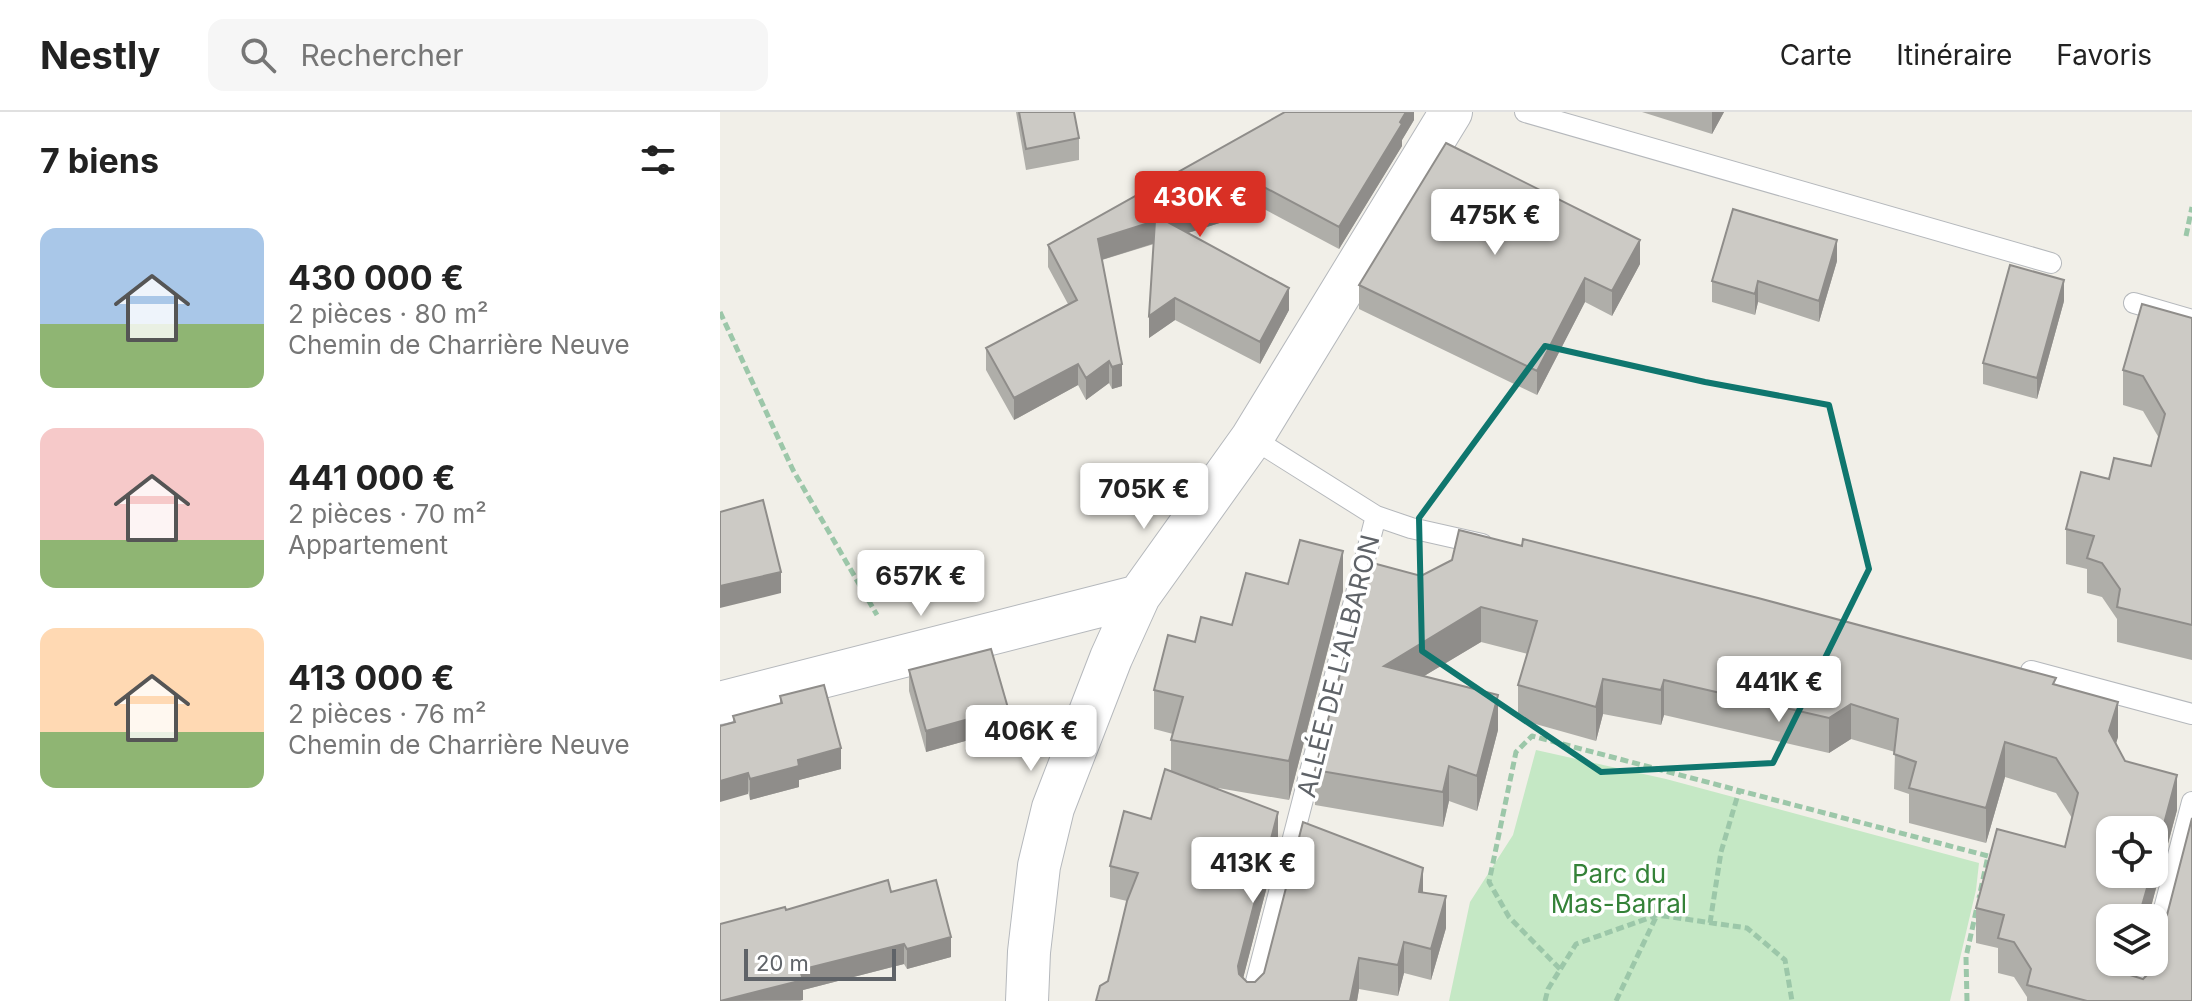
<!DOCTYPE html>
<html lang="fr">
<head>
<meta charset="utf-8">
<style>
  :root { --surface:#fff; --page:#f6f6f6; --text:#222; --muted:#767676; --line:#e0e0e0; --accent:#d93025 }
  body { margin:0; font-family:Inter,sans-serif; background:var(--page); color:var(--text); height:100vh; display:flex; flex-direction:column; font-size:30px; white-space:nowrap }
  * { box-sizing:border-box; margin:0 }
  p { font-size:26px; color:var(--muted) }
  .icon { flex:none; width:44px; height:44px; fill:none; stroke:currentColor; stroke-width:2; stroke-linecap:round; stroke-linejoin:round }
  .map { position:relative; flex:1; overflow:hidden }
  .side { display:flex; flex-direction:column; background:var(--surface); width:720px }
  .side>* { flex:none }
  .fabs { position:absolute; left:1376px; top:704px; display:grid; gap:16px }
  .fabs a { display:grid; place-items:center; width:72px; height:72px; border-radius:16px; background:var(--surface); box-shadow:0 2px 6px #0004; font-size:40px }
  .scale { position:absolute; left:24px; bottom:20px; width:152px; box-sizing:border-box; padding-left:8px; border:4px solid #5f6368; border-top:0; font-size:22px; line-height:28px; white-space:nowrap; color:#5f6368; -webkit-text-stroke:6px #fff; paint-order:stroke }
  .price { position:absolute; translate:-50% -68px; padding:0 18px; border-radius:8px; background:#fff; color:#222; font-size:26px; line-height:52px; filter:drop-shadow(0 2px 4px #0008) }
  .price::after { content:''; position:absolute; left:50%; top:48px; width:24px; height:18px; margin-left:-12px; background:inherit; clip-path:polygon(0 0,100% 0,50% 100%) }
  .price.current { background:var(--accent); color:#fff }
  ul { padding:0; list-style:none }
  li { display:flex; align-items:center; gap:24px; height:200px; padding:0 40px }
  li span { display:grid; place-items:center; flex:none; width:224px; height:160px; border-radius:16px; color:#555 }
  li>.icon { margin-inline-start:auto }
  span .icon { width:96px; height:96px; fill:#fffc; stroke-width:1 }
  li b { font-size:34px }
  h2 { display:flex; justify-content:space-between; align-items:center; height:96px; padding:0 40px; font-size:34px }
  header { display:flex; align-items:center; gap:48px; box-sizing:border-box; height:112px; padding:0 40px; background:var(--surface); border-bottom:2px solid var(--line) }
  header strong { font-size:38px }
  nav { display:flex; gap:44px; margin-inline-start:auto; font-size:28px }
  .search { width:560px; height:72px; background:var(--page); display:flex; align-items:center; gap:20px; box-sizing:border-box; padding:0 28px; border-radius:16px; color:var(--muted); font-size:30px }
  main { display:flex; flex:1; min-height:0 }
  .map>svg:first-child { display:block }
</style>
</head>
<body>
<header>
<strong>Nestly</strong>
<div class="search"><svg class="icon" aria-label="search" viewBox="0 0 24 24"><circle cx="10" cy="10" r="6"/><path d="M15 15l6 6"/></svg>Rechercher</div>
<nav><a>Carte</a><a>Itinéraire</a><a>Favoris</a></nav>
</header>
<main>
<section class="side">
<h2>7 biens<svg class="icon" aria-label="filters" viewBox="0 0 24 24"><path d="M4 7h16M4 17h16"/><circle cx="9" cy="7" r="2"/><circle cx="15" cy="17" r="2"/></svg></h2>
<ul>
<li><span style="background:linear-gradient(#a9c7e8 60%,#8fb573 0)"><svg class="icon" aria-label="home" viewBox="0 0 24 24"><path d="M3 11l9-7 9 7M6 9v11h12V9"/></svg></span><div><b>430 000 €</b><p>2 pièces · 80 m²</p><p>Chemin de Charrière Neuve</p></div></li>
<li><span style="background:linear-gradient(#f6c9c9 70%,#8fb573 0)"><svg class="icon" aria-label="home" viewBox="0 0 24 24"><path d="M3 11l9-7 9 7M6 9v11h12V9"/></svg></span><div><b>441 000 €</b><p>2 pièces · 70 m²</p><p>Appartement</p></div></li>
<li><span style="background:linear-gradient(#ffd9b3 65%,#8fb573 0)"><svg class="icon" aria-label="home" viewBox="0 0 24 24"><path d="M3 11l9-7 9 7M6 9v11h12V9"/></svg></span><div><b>413 000 €</b><p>2 pièces · 76 m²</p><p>Chemin de Charrière Neuve</p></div></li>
</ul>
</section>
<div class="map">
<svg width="1472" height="889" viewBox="0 0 1472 889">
  <rect width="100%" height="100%" fill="#f1efe8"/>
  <path fill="#c5e8c5" d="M 816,638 L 946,667 L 1259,751 L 1256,778 L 1230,889 L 729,889 L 750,790 L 793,723 Z"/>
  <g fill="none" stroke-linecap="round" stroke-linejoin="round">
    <g stroke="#b5b8bc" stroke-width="22">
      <path id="service" d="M 805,0 L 1331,151
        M 1414,191 L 1472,208
        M 532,326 L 656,404 L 691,416 L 762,432
        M 1311,559 L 1472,602
        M 1434,835 L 1472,690
        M 531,889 L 656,404
        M 1420,889 L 1430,850"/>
    </g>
    <g stroke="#b5b8bc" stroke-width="44">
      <path id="minor" d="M 0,591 L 419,484
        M 307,889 L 309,840 L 319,754 L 333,696 L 391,546 L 419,484 L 532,326 L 731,0"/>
    </g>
    <path stroke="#9cc7a9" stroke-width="5" stroke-dasharray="8 4" stroke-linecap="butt" d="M 1466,124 L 1472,95
      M 0,200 L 73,358 L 157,503
      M 990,811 L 1001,740 L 1019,679
      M 840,857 L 789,805 L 769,770 L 796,640 L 812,624 L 1268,744 L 1259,786
      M 825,889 L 828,877 L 856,832 L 937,803 L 1027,816 L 1065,848 L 1072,889
      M 896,889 L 937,803
      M 1247,889 L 1246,845 L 1257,795"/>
    <use href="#service" stroke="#fff" stroke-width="20"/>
    <use href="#minor" stroke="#fff" stroke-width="42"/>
  </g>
  <path fill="#afaea9" d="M 296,0 L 354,0 L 359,26 L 359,48 L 306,58 Z
    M 694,0 L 694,8 L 682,28 L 682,34 L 619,137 L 544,97 L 468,121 L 569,198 L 540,252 L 455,208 L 429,226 L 434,132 L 382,148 L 402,274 L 392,277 L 389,271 L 366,288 L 358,273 L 294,308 L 266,258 L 266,236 L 348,192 L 328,155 L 328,133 Z
    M 922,0 L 1004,0 L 992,22 Z
    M 1117,149 L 1099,210 L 1038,190 L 1035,203 L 992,190 L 992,169 Z
    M 920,152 L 892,204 L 865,190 L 817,283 L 639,197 L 639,173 Z
    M 1344,189 L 1317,287 L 1263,272 L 1263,251 Z
    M 1472,206 L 1472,548 L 1397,530 L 1397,507 L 1382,485 L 1367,481 L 1367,457 L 1346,452 L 1346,417 L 1389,367 L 1431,354 L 1439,326 L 1423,299 L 1403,293 L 1403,258 Z
    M 701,464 L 1336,573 L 1398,625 L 1396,631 L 1405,649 L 1457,698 L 1428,806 L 1390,806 L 1390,850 L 1417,850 L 1413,864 L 1423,867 L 1433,857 L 1442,822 L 1442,810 L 1472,889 L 1307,889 L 1307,885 L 1294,865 L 1278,861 L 1278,836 L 1256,831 L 1256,796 L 1345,735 L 1352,706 L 1336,681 L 1285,665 L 1266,731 L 1189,711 L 1189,682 L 1174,677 L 1175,640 L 1131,627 L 1109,641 L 944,603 L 941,613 L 883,602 L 876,629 L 798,607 L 798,573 L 808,542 L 761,530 L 704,564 L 778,618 L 757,699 L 729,689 L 723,715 L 595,693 L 595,658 Z
    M 568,472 L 623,479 L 569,688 L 492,675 L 558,732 L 523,866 L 527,870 L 535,870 L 703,780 L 726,816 L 711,868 L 684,861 L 678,884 L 639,877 L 637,889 L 376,889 L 388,869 L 407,789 L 390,785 L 390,754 L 431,707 L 451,659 L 451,628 L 453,622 L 434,617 L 434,578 L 475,530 L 512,513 Z
    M 189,558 L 288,617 L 206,640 L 189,579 Z
    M 60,584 L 121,657 L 79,668 L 79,675 L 30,688 L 13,610 L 13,604 L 60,591 Z
    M 171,780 L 231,845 L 187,857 L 184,852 L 83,878 L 83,888 L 80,889 L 0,889 L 66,798 Z"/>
  <path fill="#8f8d8a" d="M 686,0 L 694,0 L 694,8 L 682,28 L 682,34 L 619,137 L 619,115 Z
    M 992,0 L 1004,0 L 992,22 Z
    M 544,75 L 544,97 L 442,129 L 442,107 Z
    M 435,109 L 435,131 L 378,149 L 378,127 Z
    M 920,128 L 920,152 L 892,204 L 892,179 Z
    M 1117,128 L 1117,149 L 1099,210 L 1099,189 Z
    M 865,166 L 865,190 L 817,283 L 817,259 Z
    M 1344,168 L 1344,189 L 1317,287 L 1317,266 Z
    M 1038,169 L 1038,190 L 1035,203 L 1035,182 Z
    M 569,176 L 569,198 L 540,252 L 540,230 Z
    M 455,186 L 455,208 L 429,226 L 429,204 Z
    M 389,249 L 389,271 L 366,288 L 366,266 Z
    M 358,252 L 358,273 L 294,308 L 294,286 Z
    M 402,252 L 402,274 L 392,277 L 392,255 Z
    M 623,439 L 623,479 L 569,688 L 569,649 Z
    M 61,460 L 61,481 L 0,496 L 0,474 Z
    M 761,495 L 761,530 L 664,588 L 664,554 Z
    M 883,567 L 883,602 L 876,629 L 876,595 Z
    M 944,568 L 944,603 L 941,613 L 941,578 Z
    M 778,583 L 778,618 L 757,699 L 757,664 Z
    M 1398,590 L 1398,625 L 1389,654 L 1389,619 Z
    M 1131,592 L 1131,627 L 1109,641 L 1109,606 Z
    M 288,596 L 288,617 L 206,640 L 206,619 Z
    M 1285,630 L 1285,665 L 1266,731 L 1266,696 Z
    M 121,636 L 121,657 L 79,668 L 79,675 L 30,688 L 30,667 L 78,648 Z
    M 729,654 L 729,689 L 723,715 L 723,680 Z
    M 28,661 L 28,682 L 0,690 L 0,669 Z
    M 1457,663 L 1457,698 L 1428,806 L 1421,806 L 1421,797 L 1431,762 L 1434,762 L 1434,749 Z
    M 558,700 L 558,732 L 518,886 L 518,854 Z
    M 703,756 L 703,788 L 699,780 Z
    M 726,784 L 726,816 L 711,868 L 711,837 Z
    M 231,825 L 231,845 L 187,857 L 187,837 Z
    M 684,830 L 684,861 L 678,884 L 678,853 Z
    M 184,832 L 184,852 L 83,878 L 83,888 L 1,889 L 80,858 Z
    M 639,846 L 639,877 L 637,889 L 630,889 Z
    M 1408,850 L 1417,850 L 1407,886 Z"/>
  <path fill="#cccac5" stroke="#8f8d8a" stroke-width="2" d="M 299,0 L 354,0 L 359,26 L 306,37 Z
    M 565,0 L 686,0 L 680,10 L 682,12 L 619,115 L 544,75 L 442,107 L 569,176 L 540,230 L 455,186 L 429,204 L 435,109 L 378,127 L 402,252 L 392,255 L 389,249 L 366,266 L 358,252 L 294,286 L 266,236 L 357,188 L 328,133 Z
    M 726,31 L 920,128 L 892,179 L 865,166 L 817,259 L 639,173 Z
    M 1013,97 L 1117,128 L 1099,189 L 1038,169 L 1035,182 L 992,169 Z
    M 1290,153 L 1344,168 L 1317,266 L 1263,251 Z
    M 1422,192 L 1472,206 L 1472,513 L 1397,495 L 1400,477 L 1382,451 L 1367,446 L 1374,424 L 1346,417 L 1361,360 L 1389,367 L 1394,346 L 1431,354 L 1445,302 L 1423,264 L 1403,258 Z
    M 43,388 L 61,460 L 0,474 L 0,400 Z
    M 739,418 L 802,434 L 803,427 L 1038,486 L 1336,566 L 1333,572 L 1398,590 L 1389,619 L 1405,649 L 1457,663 L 1434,749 L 1434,718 L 1390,718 L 1390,762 L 1431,762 L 1421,797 L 1422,806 L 1390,806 L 1390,850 L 1408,850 L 1410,863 L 1423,867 L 1433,857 L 1443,818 L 1442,810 L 1447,803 L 1472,706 L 1472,889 L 1367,889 L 1307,873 L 1311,857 L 1294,830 L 1278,826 L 1284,803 L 1256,796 L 1277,717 L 1345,735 L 1358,681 L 1336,646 L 1285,630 L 1266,696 L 1189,676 L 1196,650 L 1174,642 L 1178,607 L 1131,592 L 1109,606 L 944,568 L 941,578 L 883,567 L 876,595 L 798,573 L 817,509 L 761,495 L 664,554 L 778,583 L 757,664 L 729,654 L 723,680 L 595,658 L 649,450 L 701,464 L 732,448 Z
    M 580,428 L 623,439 L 569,649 L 451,628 L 463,585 L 434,578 L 448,523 L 475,530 L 481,505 L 512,513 L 526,461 L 568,472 Z
    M 271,537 L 288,596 L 206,619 L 189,558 Z
    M 104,573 L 121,636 L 78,648 L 79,654 L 30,667 L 28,661 L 0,669 L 0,614 L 15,610 L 13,604 L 62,591 L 60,584 Z
    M 445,657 L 558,700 L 518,854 L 519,862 L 527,870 L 535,870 L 544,861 L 583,710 L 703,756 L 699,780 L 726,784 L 711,837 L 684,830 L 678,853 L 639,846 L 630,889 L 376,889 L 380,874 L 388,869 L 407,789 L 418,761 L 390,754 L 404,699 L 431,707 Z
    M 168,768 L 171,780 L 216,768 L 231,825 L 187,837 L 184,832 L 80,858 L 83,868 L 0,889 L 0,812 L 65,795 L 66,798 Z"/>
  <path fill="none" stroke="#0f766e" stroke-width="6" stroke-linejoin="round" d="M 825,234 L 985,270 L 1109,293 L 1149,457 L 1053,651 L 881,660 L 702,539 L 699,406 Z"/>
  <g text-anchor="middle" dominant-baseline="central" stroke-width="7" stroke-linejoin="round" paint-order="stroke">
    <g font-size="26" fill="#5f6368" stroke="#fff">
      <text transform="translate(618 554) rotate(-76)">ALLÉE DE L'ALBARON</text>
    </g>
    <g font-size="26" fill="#348238" stroke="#fff">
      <text x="899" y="761">Parc du<tspan x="899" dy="30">Mas-Barral</tspan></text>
    </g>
  </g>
</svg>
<div class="fabs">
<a><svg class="icon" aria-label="locate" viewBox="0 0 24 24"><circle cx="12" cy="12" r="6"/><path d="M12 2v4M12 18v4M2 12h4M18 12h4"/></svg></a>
<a><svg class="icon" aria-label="layers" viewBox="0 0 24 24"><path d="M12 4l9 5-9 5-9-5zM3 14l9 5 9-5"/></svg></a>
</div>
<div class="scale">20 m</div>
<b class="price current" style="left:480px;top:127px">430K €</b>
<b class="price" style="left:775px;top:145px">475K €</b>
<b class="price" style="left:424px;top:419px">705K €</b>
<b class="price" style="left:201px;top:506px">657K €</b>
<b class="price" style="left:1059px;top:612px">441K €</b>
<b class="price" style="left:311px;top:661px">406K €</b>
<b class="price" style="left:533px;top:793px">413K €</b>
</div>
</main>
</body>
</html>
